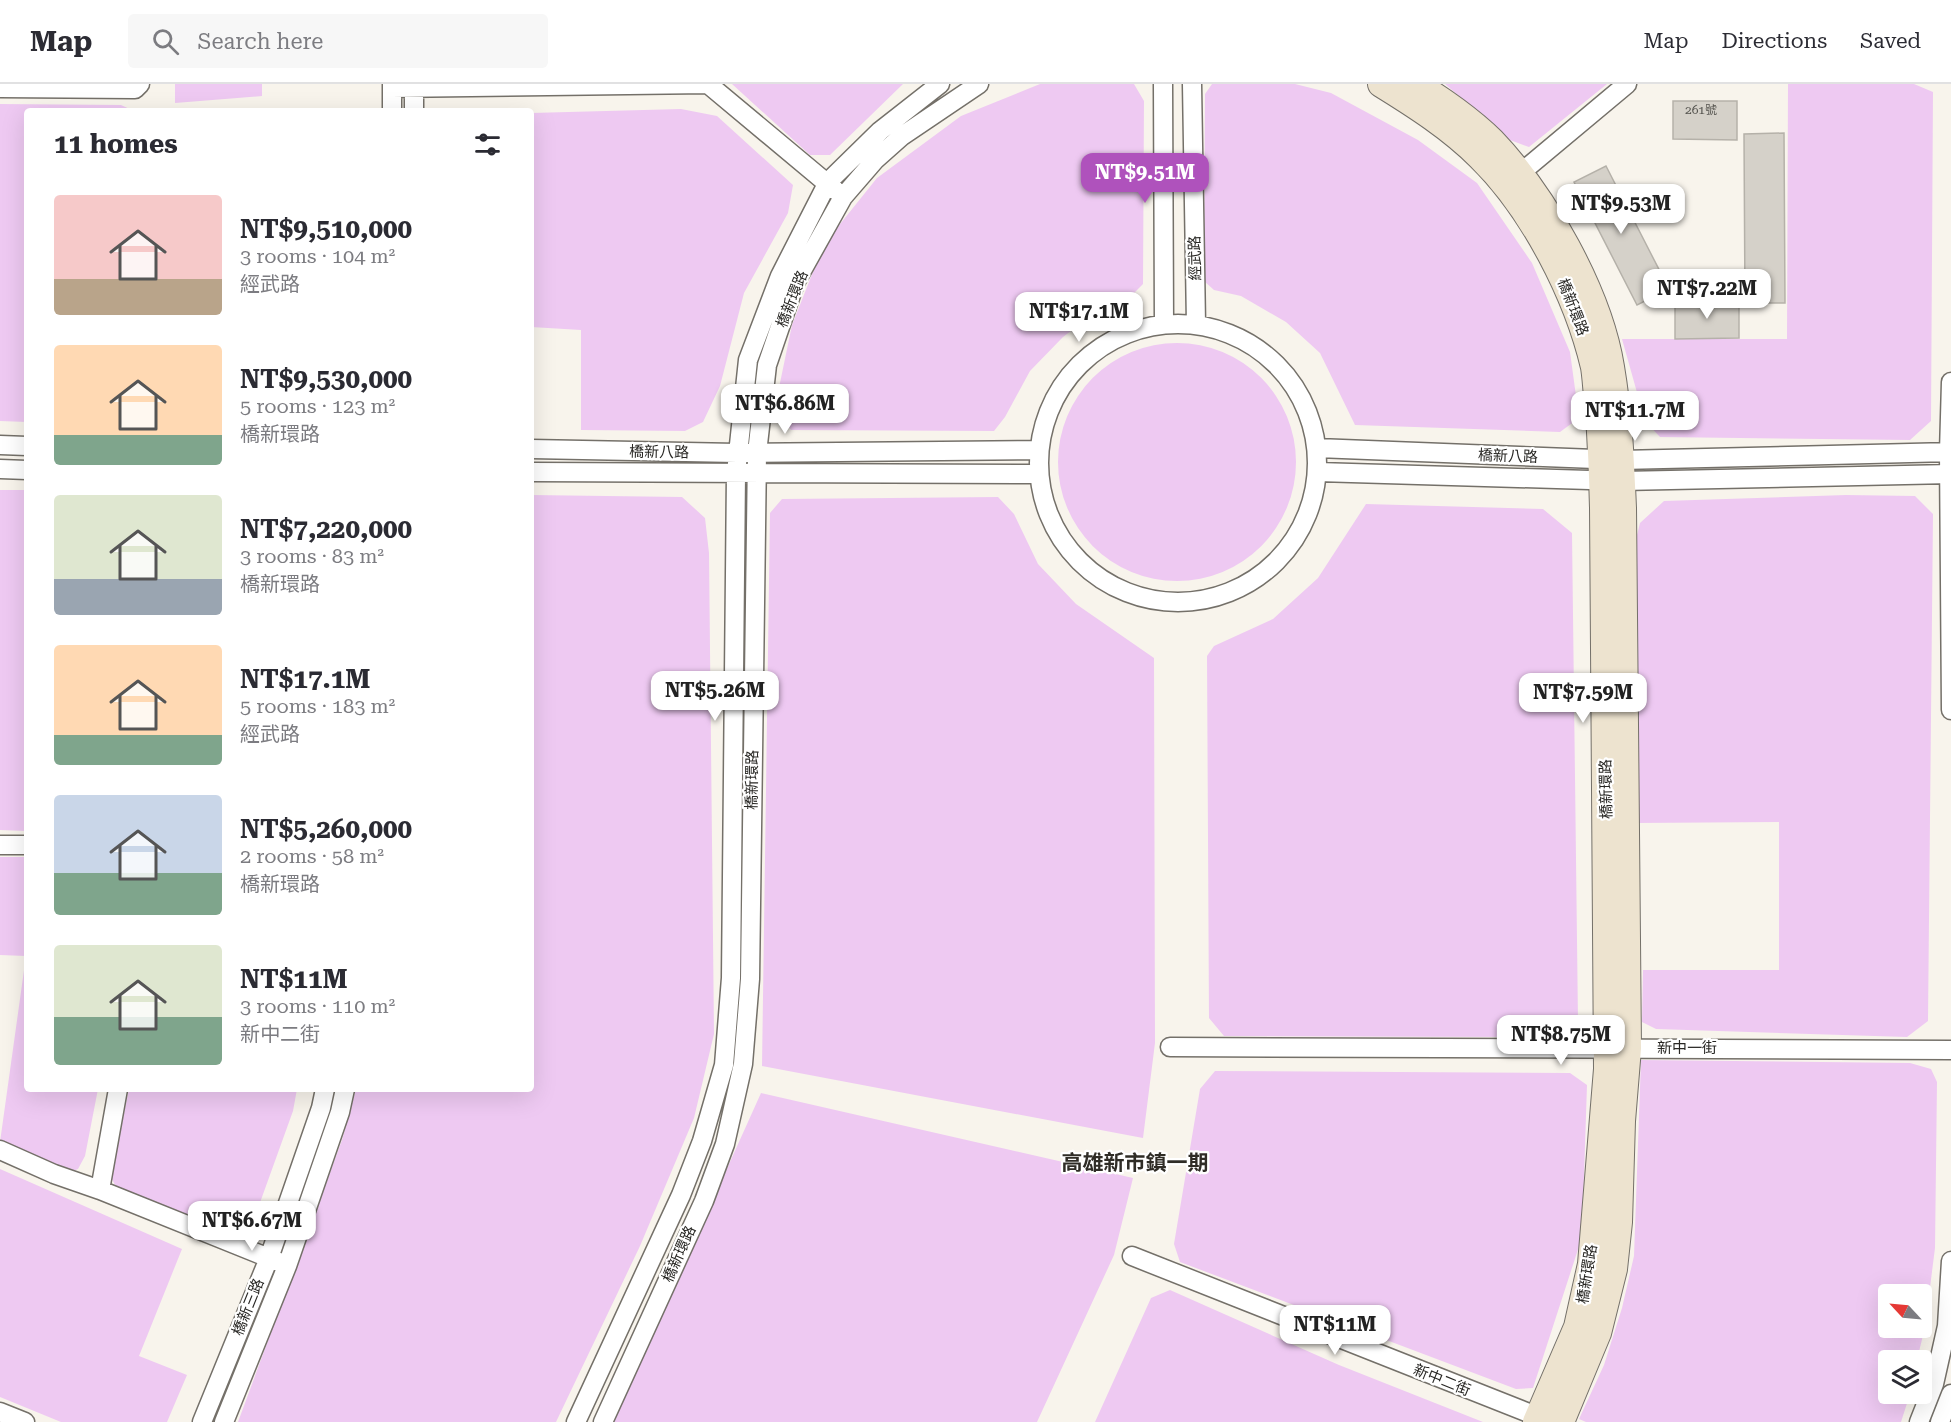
<!DOCTYPE html>
<html lang="en">
<head>
<meta charset="utf-8">
<style>
  :root { --surface:#fff; --page:#f7f7f7; --text:#2b2b33; --muted:#7c7c81; --line:#e1e1e2; --accent:#af52bc }
  body { margin:0; font-family:"Roboto Serif","Noto Sans TC",serif; background:var(--page); color:var(--text); height:100vh; display:flex; flex-direction:column; font-size:22px; white-space:nowrap }
  * { box-sizing:border-box; margin:0 }
  p { font-size:20px; color:var(--muted) }
  .icon { flex:none; width:33px; height:33px; fill:none; stroke:currentColor; stroke-width:2; stroke-linecap:round; stroke-linejoin:round }
  .map { position:relative; flex:1; overflow:hidden }
  .drawer { position:absolute; left:24px; top:24px; width:510px; height:984px; display:flex; flex-direction:column; background:var(--surface); border-radius:6px; box-shadow:0 6px 24px #0002 }
  .drawer>* { flex:none }
  .needle { width:39px; rotate:296deg }
  .buttons { position:absolute; left:1878px; top:1200px; display:grid; gap:12px }
  .buttons a { display:grid; place-items:center; width:54px; height:54px; border-radius:6px; background:var(--surface); box-shadow:0 6px 24px #0002; font-size:30px }
  .price { position:absolute; translate:-50% -51px; padding:0 14px; border-radius:12px; background:#fff; color:#222; font-size:20px; line-height:39px; filter:drop-shadow(0 2px 3px #0008) }
  .price::after { content:''; position:absolute; left:50%; top:36px; width:18px; height:14px; margin-left:-9px; background:inherit; clip-path:polygon(0 0,100% 0,50% 100%) }
  .price.on { background:var(--accent); color:#fff }
  ul { padding:0; list-style:none }
  li { display:flex; align-items:center; gap:18px; height:150px; padding:0 30px }
  li span { display:grid; place-items:center; flex:none; width:168px; height:120px; border-radius:6px; color:#555 }
  li>.icon { margin-inline-start:auto }
  span .icon { width:72px; height:72px; fill:#fffc; stroke-width:1 }
  li b { font-size:26px }
  h2 { display:flex; justify-content:space-between; align-items:center; height:72px; padding:0 30px; font-size:26px }
  header { display:flex; align-items:center; gap:36px; box-sizing:border-box; height:84px; padding:0 30px; background:var(--surface); border-bottom:2px solid var(--line) }
  header strong { font-size:28px }
  nav { display:flex; gap:33px; margin-inline-start:auto; font-size:21px }
  .search { width:420px; height:54px; background:var(--page); display:flex; align-items:center; gap:15px; box-sizing:border-box; padding:0 21px; border-radius:6px; color:var(--muted); font-size:22px }
  .map>svg:first-child { display:block }
</style>
</head>
<body>
<header>
<strong>Map</strong>
<div class="search"><svg class="icon" aria-label="search" viewBox="0 0 24 24"><circle cx="10" cy="10" r="6"/><path d="M15 15l6 6"/></svg>Search here</div>
<nav><a>Map</a><a>Directions</a><a>Saved</a></nav>
</header>
<div class="map">
<svg width="1951" height="1338" viewBox="0 0 1951 1338">
  <rect width="100%" height="100%" fill="#f8f4ec"/>
  <path fill="#eec9f2" fill-rule="evenodd" d="M 175,0 L 262,0 L 262,12 L 175,19 Z
    M 732,0 L 903,0 L 830,71 L 810,71 Z
    M 1040,0 L 1134,0 L 1144,17 L 1143,200 L 1128,215 L 1101,224 L 1063,253 L 1030,287 L 1005,333 L 994,347 L 791,346 L 775,323 L 792,241 L 824,160 L 877,94 L 961,32 Z
    M 1212,0 L 1295,0 L 1331,9 L 1418,56 L 1477,99 L 1532,179 L 1570,268 L 1579,334 L 1560,348 L 1355,341 L 1320,269 L 1286,238 L 1241,212 L 1214,206 L 1204,197 L 1205,10 Z
    M 1445,0 L 1607,0 L 1529,63 L 1510,56 Z
    M 1788,0 L 1914,0 L 1933,8 L 1931,337 L 1910,356 L 1660,353 L 1645,337 L 1622,255 L 1787,255 Z
    M 0,20 L 121,21 L 134,27 L 27,27 L 27,338 L 0,337 Z
    M 681,25 L 717,32 L 793,101 L 788,129 L 744,209 L 720,302 L 703,338 L 685,347 L 581,346 L 581,246 L 531,243 L 531,29 Z
    M1058 378a119 119 0 1 1 238 0a119 119 0 1 1-238 0Z
    M 0,406 L 27,406 L 27,747 L 0,746 Z
    M 531,411 L 682,413 L 705,434 L 709,469 L 714,950 L 694,1034 L 640,1162 L 556,1338 L 238,1338 L 342,1056 L 356,1005 L 531,1005 Z
    M 1846,411 L 1915,412 L 1933,430 L 1928,937 L 1907,953 L 1656,945 L 1642,938 L 1643,886 L 1779,886 L 1779,738 L 1636,739 L 1634,463 L 1640,439 L 1664,417 Z
    M 998,413 L 1014,430 L 1038,480 L 1076,520 L 1154,574 L 1155,959 L 1143,1054 L 762,982 L 770,429 L 782,415 Z
    M 1366,420 L 1543,425 L 1572,449 L 1578,937 L 1567,953 L 1224,952 L 1209,934 L 1207,572 L 1214,562 L 1273,535 L 1318,494 Z
    M 0,773 L 27,773 L 27,1005 L 98,1005 L 85,1072 L 78,1085 L 68,1089 L 0,1058 L 26,872 L 0,871 Z
    M 1641,976 L 1910,979 L 1931,985 L 1937,998 L 1935,1164 L 1925,1243 L 1917,1276 L 1888,1276 L 1888,1310 L 1910,1310 L 1901,1338 L 1586,1338 L 1579,1335 L 1604,1281 L 1622,1224 L 1634,1172 ZM 1888,1210 L 1922,1210 L 1922,1244 L 1888,1244 Z
    M 1215,987 L 1570,989 L 1587,1001 L 1582,1153 L 1533,1304 L 1516,1305 L 1180,1178 L 1174,1160 L 1200,1005 Z
    M 129,1005 L 297,1005 L 293,1027 L 249,1149 L 243,1155 L 117,1105 L 111,1093 Z
    M 761,1009 L 1133,1094 L 1114,1171 L 1037,1338 L 613,1338 Z
    M 0,1085 L 182,1165 L 139,1272 L 187,1291 L 167,1338 L 61,1338 L 0,1313 Z
    M 1170,1206 L 1339,1281 L 1483,1338 L 1095,1338 L 1151,1214 Z"/>
  <path fill="#d5d1c9" stroke="#b5b1a9" stroke-width="1.5" d="M 1673,17 L 1737,17 L 1737,56 L 1673,55 Z
    M 1784,49 L 1785,219 L 1745,219 L 1744,50 Z
    M 1606,82 L 1669,205 L 1637,221 L 1574,98 Z
    M 1675,218 L 1739,218 L 1739,254 L 1675,255 Z"/>
  <g fill="none" stroke-linecap="round" stroke-linejoin="round">
    <g stroke="#747069" stroke-width="21">
      <path id="street" d="M 1163,0 L 1164,240
        M 1192,0 L 1196,240
        M 0,4 L 135,5 L 140,0
        M 392,4 L 708,0 L 835,106
        M 392,27 L 392,0
        M 414,27 L 414,0
        M 1511,97 L 1627,0
        M1039 379a139 139 0 1 1 278 0a139 139 0 1 1-278 0Z
        M 1951,298 L 1949,368 L 1951,626
        M 0,361 L 27,362
        M 1317,364 L 1621,376 L 1951,368
        M 531,365 L 737,369 L 1039,366
        M 0,385 L 27,386
        M 531,388 L 1039,390
        M 1318,388 L 1622,397 L 1951,390
        M 0,761 L 27,761
        M 1170,963 L 1951,966
        M 0,1066 L 54,1090 L 100,1106 L 279,1178
        M 100,1106 L 118,1005
        M 1132,1172 L 1549,1337
        M 0,1328 L 25,1338
        M 202,1338 L 269,1174 L 321,1024 L 325,1005
        M 224,1338 L 287,1182 L 340,1028 L 345,1005
        M 576,1338 L 681,1111 L 702,1057 L 724,981 L 731,894 L 736,389 L 748,276 L 780,192 L 828,98 L 880,47 L 940,0
        M 603,1338 L 704,1117 L 725,1060 L 743,980 L 750,895 L 757,369 L 767,281 L 795,199 L 843,113 L 875,76 L 902,52 L 979,0
        M 1919,1338 L 1934,1300 L 1947,1242 L 1951,1177
        M 1940,1338 L 1951,1310"/>
    </g>
    <g stroke="#747069" stroke-width="28">
      <path id="secondary" d="M 1381,0 C 1415,21 1451,44 1480,73 C 1533,125 1577,211 1594,283 C 1596,295 1596,307 1598,319 C 1601,354 1602,389 1603,424 L 1607,985 L 1591,1180 L 1577,1243 L 1536,1338
        M 1415,0 C 1439,13 1473,38 1492,57 C 1544,111 1599,208 1611,283 C 1619,330 1621,377 1623,424 L 1628,964 L 1622,1037 L 1619,1138 L 1614,1185 L 1598,1249 L 1561,1338"/>
    </g>
    <use href="#street" stroke="#fff" stroke-width="18"/>
    <use href="#secondary" stroke="#ede3cf" stroke-width="26"/>
  </g>
  <g text-anchor="middle" dominant-baseline="central" stroke-width="4.5" stroke-linejoin="round" paint-order="stroke">
    <g font-size="12" fill="#53524d">
      <text x="1701" y="26">261號</text>
    </g>
    <g font-size="15" fill="#282724" stroke="#fff">
      <text transform="translate(1195 174) rotate(-91)">經武路</text>
      <text transform="translate(792 215) rotate(-68)">橋新環路</text>
      <text transform="translate(1573 223) rotate(69)">橋新環路</text>
      <text transform="translate(659 368) rotate(1)">橋新八路</text>
      <text transform="translate(1508 372) rotate(2)">橋新八路</text>
      <text transform="translate(752 696) rotate(-89)">橋新環路</text>
      <text transform="translate(1606 705) rotate(-91)">橋新環路</text>
      <text x="1687" y="964">新中一街</text>
      <text transform="translate(679 1170) rotate(-66)">橋新環路</text>
      <text transform="translate(1587 1190) rotate(-81)">橋新環路</text>
      <text transform="translate(248 1223) rotate(-68)">橋新三路</text>
      <text transform="translate(1442 1296) rotate(22)">新中二街</text>
    </g>
    <g font-size="21" font-weight="bold" fill="#2f2c26" stroke="#fff">
      <text x="1135" y="1079">高雄新市鎮一期</text>
    </g>
  </g>
</svg>
<div class="buttons">
<a><svg class="needle" viewBox="-14 -14 28 28"><path d="M0-13l5 13h-10z" fill="#e53935"/><path d="M0 13l5-13h-10z" fill="#7c7c81"/></svg></a>
<a><svg class="icon" aria-label="layers" viewBox="0 0 24 24"><path d="M12 4l9 5-9 5-9-5zM3 14l9 5 9-5"/></svg></a>
</div>
<b class="price on" style="left:1145px;top:120px">NT$9.51M</b>
<b class="price" style="left:1621px;top:151px">NT$9.53M</b>
<b class="price" style="left:1707px;top:236px">NT$7.22M</b>
<b class="price" style="left:1079px;top:259px">NT$17.1M</b>
<b class="price" style="left:785px;top:351px">NT$6.86M</b>
<b class="price" style="left:1635px;top:358px">NT$11.7M</b>
<b class="price" style="left:715px;top:638px">NT$5.26M</b>
<b class="price" style="left:1583px;top:640px">NT$7.59M</b>
<b class="price" style="left:1561px;top:982px">NT$8.75M</b>
<b class="price" style="left:252px;top:1168px">NT$6.67M</b>
<b class="price" style="left:1335px;top:1272px">NT$11M</b>
<section class="drawer">
<h2>11 homes<svg class="icon" aria-label="filters" viewBox="0 0 24 24"><path d="M4 7h16M4 17h16"/><circle cx="9" cy="7" r="2"/><circle cx="15" cy="17" r="2"/></svg></h2>
<ul>
<li><span style="background:linear-gradient(#f6c9c9 70%,#b9a48a 0)"><svg class="icon" aria-label="home" viewBox="0 0 24 24"><path d="M3 11l9-7 9 7M6 9v11h12V9"/></svg></span><div><b>NT$9,510,000</b><p>3 rooms · 104 m²</p><p>經武路</p></div></li>
<li><span style="background:linear-gradient(#ffd9b3 75%,#7fa58c 0)"><svg class="icon" aria-label="home" viewBox="0 0 24 24"><path d="M3 11l9-7 9 7M6 9v11h12V9"/></svg></span><div><b>NT$9,530,000</b><p>5 rooms · 123 m²</p><p>橋新環路</p></div></li>
<li><span style="background:linear-gradient(#dfe7d0 70%,#9aa5b1 0)"><svg class="icon" aria-label="home" viewBox="0 0 24 24"><path d="M3 11l9-7 9 7M6 9v11h12V9"/></svg></span><div><b>NT$7,220,000</b><p>3 rooms · 83 m²</p><p>橋新環路</p></div></li>
<li><span style="background:linear-gradient(#ffd9b3 75%,#7fa58c 0)"><svg class="icon" aria-label="home" viewBox="0 0 24 24"><path d="M3 11l9-7 9 7M6 9v11h12V9"/></svg></span><div><b>NT$17.1M</b><p>5 rooms · 183 m²</p><p>經武路</p></div></li>
<li><span style="background:linear-gradient(#c9d6e8 65%,#7fa58c 0)"><svg class="icon" aria-label="home" viewBox="0 0 24 24"><path d="M3 11l9-7 9 7M6 9v11h12V9"/></svg></span><div><b>NT$5,260,000</b><p>2 rooms · 58 m²</p><p>橋新環路</p></div></li>
<li><span style="background:linear-gradient(#dfe7d0 60%,#7fa58c 0)"><svg class="icon" aria-label="home" viewBox="0 0 24 24"><path d="M3 11l9-7 9 7M6 9v11h12V9"/></svg></span><div><b>NT$11M</b><p>3 rooms · 110 m²</p><p>新中二街</p></div></li>
</ul>
</section>
</div>
</body>
</html>
